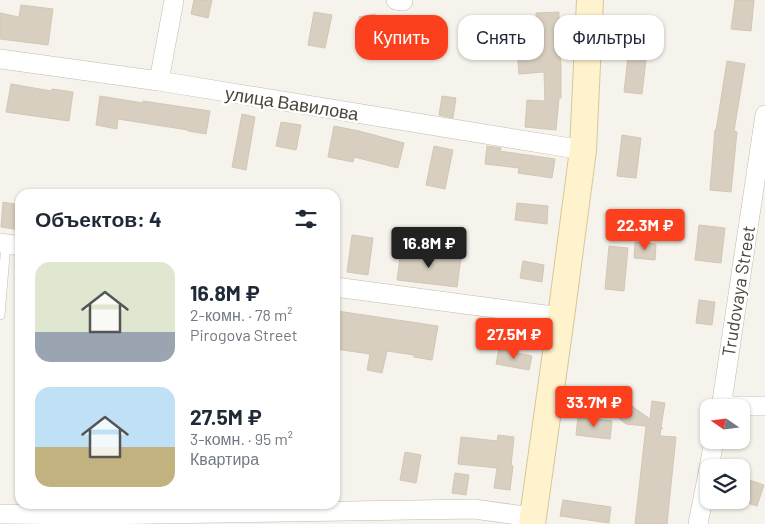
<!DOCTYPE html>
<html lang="ru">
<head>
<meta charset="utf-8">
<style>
  :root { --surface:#fff; --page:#f6f6f7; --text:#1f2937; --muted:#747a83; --accent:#fc3f1d }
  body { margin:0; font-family:Barlow,sans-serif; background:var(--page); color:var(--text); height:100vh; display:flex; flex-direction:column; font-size:19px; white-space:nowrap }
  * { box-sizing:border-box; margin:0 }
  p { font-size:16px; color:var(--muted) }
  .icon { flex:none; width:28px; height:28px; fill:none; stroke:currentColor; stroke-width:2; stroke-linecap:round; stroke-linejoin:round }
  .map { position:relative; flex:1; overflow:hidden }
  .details { position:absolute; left:15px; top:189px; width:325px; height:320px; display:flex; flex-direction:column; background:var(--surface); border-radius:15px; box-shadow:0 1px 4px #0004 }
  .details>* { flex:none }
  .hud { position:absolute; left:355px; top:15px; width:335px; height:45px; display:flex; gap:10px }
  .needle { width:32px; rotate:284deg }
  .buttons { position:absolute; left:700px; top:399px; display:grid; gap:10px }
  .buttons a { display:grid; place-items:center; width:50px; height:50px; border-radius:10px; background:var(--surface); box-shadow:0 1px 4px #0004; font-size:25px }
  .price { position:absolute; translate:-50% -42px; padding:0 11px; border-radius:5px; background:var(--accent); color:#fff; font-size:16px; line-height:32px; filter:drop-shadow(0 1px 2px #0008) }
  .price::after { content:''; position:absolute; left:50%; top:30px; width:15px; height:11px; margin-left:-8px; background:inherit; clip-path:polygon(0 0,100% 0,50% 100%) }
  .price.selected { background:#222; color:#fff }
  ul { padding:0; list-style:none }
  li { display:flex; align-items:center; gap:15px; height:125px; padding:0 20px }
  li span { display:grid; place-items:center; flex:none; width:140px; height:100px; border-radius:15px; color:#555 }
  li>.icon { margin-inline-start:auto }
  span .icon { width:60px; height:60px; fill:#fffc; stroke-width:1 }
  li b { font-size:21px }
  h2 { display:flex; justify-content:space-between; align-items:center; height:60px; padding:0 20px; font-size:21px }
  .chip { padding:0 18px; border-radius:15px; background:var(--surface); box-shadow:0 1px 4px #0004; font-size:18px; line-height:45px }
  .chip.selected { background:var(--accent); color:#fff }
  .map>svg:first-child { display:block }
</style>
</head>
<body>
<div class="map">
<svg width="765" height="524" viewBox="0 0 765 524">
  <rect width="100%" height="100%" fill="#f6f3ec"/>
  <path fill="#d8cfc1" stroke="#d3c7b4" d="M 194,0 L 212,0 L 208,18 L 191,14 Z
    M 735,0 L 754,0 L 751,31 L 731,29 Z
    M 21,5 L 53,9 L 48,45 L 0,39 L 0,13 L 19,17 Z
    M 314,12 L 332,15 L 325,48 L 308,45 Z
    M 559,12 L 559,26 L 558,26 L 561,67 L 561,98 L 559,98 L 556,130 L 525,127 L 527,100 L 545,101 L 544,72 L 519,74 L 517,49 L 513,50 L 510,24 L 536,20 L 536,13 Z
    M 375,14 L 380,49 L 365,52 L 359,17 Z
    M 619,16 L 640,19 L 638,33 L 617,30 Z
    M 628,57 L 646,60 L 642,94 L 624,92 Z
    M 727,61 L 745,64 L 734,131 L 737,132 L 731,192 L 710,190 L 715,130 L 716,130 Z
    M 11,84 L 51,91 L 52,89 L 73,92 L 69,121 L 6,112 Z
    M 100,96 L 143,103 L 143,101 L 210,111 L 206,134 L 188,131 L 188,130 L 118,119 L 117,129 L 96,125 Z
    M 442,96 L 456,98 L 453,118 L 439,115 Z
    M 242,114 L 255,117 L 246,170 L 232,167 Z
    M 281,122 L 301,125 L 296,150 L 276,146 Z
    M 334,126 L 359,131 L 404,143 L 398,168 L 354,157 L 353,162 L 328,157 Z
    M 622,135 L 641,138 L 636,178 L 617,176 Z
    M 434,146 L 453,150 L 445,189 L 426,185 Z
    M 487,146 L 501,148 L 500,151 L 555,159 L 552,178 L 518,173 L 519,168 L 485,164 Z
    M 3,202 L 20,205 L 20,230 L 1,227 Z
    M 517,203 L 548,206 L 547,224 L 515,220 Z
    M 699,225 L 725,228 L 721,263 L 695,260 Z
    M 352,235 L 373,238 L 368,275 L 347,272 Z
    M 635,242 L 656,244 L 655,260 L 634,258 Z
    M 609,246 L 628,248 L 624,291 L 605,289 Z
    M 401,250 L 461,258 L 457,287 L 397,280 Z
    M 523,261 L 544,265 L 542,282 L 520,278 Z
    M 699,300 L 715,302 L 712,325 L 696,323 Z
    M 337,311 L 438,326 L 432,360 L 414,357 L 414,355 L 387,351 L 382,373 L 367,370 L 370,354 L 335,349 L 335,326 Z
    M 480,325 L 499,330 L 496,344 L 477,339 Z
    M 499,349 L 532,356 L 529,370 L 496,364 Z
    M 618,396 L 650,419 L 652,401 L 665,403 L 661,427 L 663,429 L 661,428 L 660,436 L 676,437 L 667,524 L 635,524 L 646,426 L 626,424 L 615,415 Z
    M 578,417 L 612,421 L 610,439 L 576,435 Z
    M 498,435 L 514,437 L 511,465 L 513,466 L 510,490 L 494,488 L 497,468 L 458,464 L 461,437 L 497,441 Z
    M 405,452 L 421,455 L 416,483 L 400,480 Z
    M 455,473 L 469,475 L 466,495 L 452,493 Z
    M 741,477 L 764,485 L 757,506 L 741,501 Z
    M 563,500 L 611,507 L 609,523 L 560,516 Z"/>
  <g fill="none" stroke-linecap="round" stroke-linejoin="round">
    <g stroke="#c2bbae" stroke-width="10">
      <path id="lane" d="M 0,315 L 6,244"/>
    </g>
    <g stroke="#c2bbae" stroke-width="20">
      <path id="street" d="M 396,0 L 403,1
        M 0,59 L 159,81 L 583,150
        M 159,81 L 174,0
        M 0,243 L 20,246
        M 335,287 L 561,317
        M 721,406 L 765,406
        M 721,408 L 765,115
        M 709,468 L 714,440
        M 0,514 L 93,515 L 474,509 L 532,517
        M 698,524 L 709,468"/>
    </g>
    <g stroke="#d6c79b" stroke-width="28">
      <path id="secondary" d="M 532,524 L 561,317 L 583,150 L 590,0"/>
    </g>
    <use href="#lane" stroke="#fff" stroke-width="9"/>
    <use href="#street" stroke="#fff" stroke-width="19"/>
    <use href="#secondary" stroke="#fff3cd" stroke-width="26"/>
  </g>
  <g text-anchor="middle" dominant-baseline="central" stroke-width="5" stroke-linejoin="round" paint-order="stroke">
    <g font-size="18" fill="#4b4439" stroke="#fff">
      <text transform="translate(292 103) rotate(9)">улица Вавилова</text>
      <text transform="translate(738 291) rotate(-81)">Trudovaya Street</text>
    </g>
  </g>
</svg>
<div class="buttons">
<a><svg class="needle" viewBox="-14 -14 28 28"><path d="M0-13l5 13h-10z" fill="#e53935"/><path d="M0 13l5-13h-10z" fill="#747a83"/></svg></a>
<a><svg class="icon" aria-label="layers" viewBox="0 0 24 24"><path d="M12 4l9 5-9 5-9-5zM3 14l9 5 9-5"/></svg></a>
</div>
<b class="price" style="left:645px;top:251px">22.3M ₽</b>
<b class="price selected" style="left:429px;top:269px">16.8M ₽</b>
<b class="price" style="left:514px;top:360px">27.5M ₽</b>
<b class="price" style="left:594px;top:428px">33.7M ₽</b>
<div class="hud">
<a class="chip selected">Купить</a>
<a class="chip">Снять</a>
<a class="chip">Фильтры</a>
</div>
<section class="details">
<h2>Объектов: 4<svg class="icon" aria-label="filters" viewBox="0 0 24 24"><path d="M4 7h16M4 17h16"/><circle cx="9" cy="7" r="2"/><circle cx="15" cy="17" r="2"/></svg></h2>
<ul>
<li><span style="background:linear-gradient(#dfe7d0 70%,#9aa5b1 0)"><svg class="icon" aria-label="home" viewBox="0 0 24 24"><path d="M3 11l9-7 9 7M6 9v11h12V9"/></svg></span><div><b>16.8M ₽</b><p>2-комн. · 78 m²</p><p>Pirogova Street</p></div></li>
<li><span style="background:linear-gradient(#bfe0f5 60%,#c2b280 0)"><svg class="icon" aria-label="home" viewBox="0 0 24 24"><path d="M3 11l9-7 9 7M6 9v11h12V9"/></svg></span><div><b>27.5M ₽</b><p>3-комн. · 95 m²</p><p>Квартира</p></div></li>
</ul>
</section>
</div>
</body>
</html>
